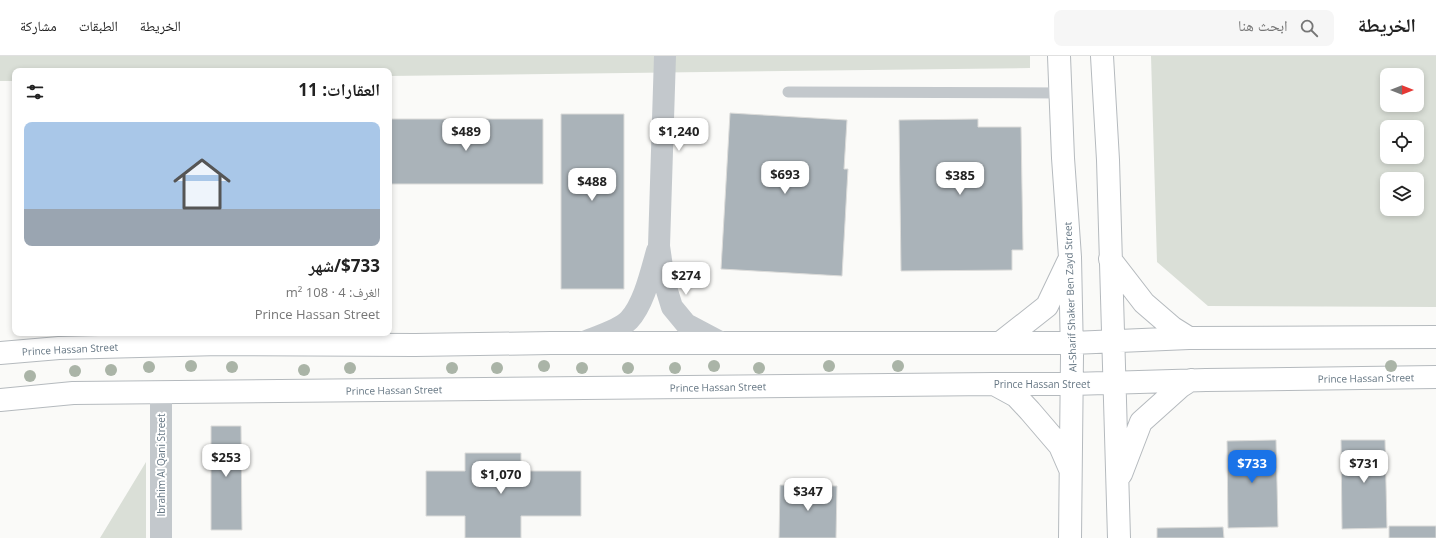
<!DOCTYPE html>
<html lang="ar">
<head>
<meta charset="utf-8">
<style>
  :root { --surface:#fff; --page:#f6f6f6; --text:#222; --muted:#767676; --line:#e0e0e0; --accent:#1a73e8 }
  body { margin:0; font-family:"Open Sans","Noto Naskh Arabic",sans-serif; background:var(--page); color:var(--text); direction:rtl; height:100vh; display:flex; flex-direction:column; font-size:15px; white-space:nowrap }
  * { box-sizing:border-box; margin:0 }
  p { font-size:13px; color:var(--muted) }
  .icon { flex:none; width:22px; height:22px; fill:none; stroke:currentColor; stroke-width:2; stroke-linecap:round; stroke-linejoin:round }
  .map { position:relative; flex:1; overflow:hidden; direction:ltr }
  .side { position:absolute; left:12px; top:12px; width:380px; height:268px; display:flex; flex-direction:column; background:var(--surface); border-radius:8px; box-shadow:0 2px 6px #0003; direction:rtl }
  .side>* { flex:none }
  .needle { width:26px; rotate:90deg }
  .controls { position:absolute; left:1380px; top:12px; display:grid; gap:8px }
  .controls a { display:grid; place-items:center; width:44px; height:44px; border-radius:8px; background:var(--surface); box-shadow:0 2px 6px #0003; font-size:20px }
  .price { position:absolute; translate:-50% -34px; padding:0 9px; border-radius:8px; background:#fff; color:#222; font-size:13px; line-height:26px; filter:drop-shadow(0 1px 2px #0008) }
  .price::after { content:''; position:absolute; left:50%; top:24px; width:12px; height:9px; margin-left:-6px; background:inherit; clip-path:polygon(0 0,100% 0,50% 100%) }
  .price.selected { background:var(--accent); color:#fff }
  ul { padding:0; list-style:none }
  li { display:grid; align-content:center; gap:8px; height:212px; padding:0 12px }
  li+li { border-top:1px solid var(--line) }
  li span { display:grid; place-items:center; height:124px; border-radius:8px; color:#555 }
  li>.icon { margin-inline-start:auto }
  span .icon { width:72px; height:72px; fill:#fffc; stroke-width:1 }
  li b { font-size:17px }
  h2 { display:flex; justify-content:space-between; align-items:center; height:48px; padding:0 12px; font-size:17px }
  header { display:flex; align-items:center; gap:24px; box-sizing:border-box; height:56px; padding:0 20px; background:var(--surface); border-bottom:1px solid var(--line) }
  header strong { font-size:19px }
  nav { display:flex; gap:22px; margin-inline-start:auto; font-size:14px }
  .search { width:280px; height:36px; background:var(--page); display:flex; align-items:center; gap:10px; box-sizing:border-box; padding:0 14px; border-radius:8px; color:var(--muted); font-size:15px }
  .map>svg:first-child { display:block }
</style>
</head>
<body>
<header>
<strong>الخريطة</strong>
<div class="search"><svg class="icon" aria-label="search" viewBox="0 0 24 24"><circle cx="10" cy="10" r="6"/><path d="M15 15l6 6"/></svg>ابحث هنا</div>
<nav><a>الخريطة</a><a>الطبقات</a><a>مشاركة</a></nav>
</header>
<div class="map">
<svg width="1436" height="482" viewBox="0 0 1436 482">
  <rect width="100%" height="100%" fill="#fafaf8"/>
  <path fill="#dadfd7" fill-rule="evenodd" d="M 0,0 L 1030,0 L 1030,12 L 389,20 L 389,15 L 15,15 L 15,25 L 0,25 Z
    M 1151,0 L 1436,0 L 1436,251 L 1208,250 L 1157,206 ZM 1387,19 L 1417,19 L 1417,49 L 1387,49 ZM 1387,71 L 1417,71 L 1417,101 L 1387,101 ZM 1387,123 L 1417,123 L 1417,153 L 1387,153 Z
    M 146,406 L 146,482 L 100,482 Z"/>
  <path fill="#aab3b9" stroke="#dcdcda" d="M 730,57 L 847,64 L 844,113 L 848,113 L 842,220 L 721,213 Z
    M 561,58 L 624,58 L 624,233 L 561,233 Z
    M 389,63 L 543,63 L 543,128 L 389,128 Z
    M 978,63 L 978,71 L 1021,71 L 1023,194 L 1012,194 L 1012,214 L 901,215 L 899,64 Z
    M 211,370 L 241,370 L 242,474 L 211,474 Z
    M 1276,384 L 1278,471 L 1228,472 L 1227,385 Z
    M 1341,384 L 1385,384 L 1387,472 L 1342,473 Z
    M 465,397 L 521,397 L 521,415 L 581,415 L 581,460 L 521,460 L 521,482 L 465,482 L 465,460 L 426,460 L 426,415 L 465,415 Z
    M 780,429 L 837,430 L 836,482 L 779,482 Z
    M 1389,470 L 1436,470 L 1436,482 L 1389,482 Z
    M 1223,471 L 1224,482 L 1157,482 L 1157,472 Z"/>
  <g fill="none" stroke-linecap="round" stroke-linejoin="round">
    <g stroke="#b5babe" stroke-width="24">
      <path id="primary" d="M 1059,0 L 1063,102 L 1070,201 L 1072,300 L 1070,482
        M 1102,0 L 1108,104 L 1119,482
        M 1110,203 L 1144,247 L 1173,272 L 1189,282
        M 1000,287 L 1047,250 L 1068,206
        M 0,297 L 59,292 L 220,288 L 415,289 L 551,287 L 1072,287 L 1189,282 L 1436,281
        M 994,328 L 1016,340 L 1030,355 L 1060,390 L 1070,413
        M 0,344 L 73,337 L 994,328 L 1072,328 L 1206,324 L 1436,321
        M 1121,418 L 1141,366 L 1180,331 L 1191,324"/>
    </g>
    <path stroke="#c3c8cc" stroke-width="11" d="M 788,36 L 1060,37"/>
    <path stroke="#c3c8cc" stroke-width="22" d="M 665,0 L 659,190 L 664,225 L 672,251 L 686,268 L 720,286
      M 581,287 C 595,281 618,275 629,264 C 644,248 651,216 657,195
      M 161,482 L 161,337"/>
    <use href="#primary" stroke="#fff" stroke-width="22"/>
  </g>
  <g fill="#aab4a7">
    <circle cx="191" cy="310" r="6"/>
    <circle cx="544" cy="310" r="6"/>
    <circle cx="714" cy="310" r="6"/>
    <circle cx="829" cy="310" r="6"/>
    <circle cx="898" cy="310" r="6"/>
    <circle cx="1391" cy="310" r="6"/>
    <circle cx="149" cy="311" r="6"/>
    <circle cx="232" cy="311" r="6"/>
    <circle cx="350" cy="312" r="6"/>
    <circle cx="452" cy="312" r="6"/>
    <circle cx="497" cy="312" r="6"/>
    <circle cx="582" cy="312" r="6"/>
    <circle cx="628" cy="312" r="6"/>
    <circle cx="675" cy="312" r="6"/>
    <circle cx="759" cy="312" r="6"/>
    <circle cx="111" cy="314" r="6"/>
    <circle cx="304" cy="314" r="6"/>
    <circle cx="75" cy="315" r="6"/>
    <circle cx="30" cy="320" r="6"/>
  </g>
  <g text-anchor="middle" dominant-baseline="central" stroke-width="4" stroke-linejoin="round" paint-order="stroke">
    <g font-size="10" fill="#657683" stroke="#fff">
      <text transform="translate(1070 241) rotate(-92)">Al-Sharif Shaker Ben Zayd Street</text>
      <text transform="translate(70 293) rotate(-3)">Prince Hassan Street</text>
      <text transform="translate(1366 322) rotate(-1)">Prince Hassan Street</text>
      <text x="1042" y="328">Prince Hassan Street</text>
      <text transform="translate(718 331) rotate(-1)">Prince Hassan Street</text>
      <text transform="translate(394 334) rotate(-1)">Prince Hassan Street</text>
      <text transform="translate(161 409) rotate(-90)">Ibrahim Al Qani Street</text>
    </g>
  </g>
</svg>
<div class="controls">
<a><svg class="needle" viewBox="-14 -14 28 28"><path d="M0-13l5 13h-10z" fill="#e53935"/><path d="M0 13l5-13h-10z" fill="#767676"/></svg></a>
<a><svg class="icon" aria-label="locate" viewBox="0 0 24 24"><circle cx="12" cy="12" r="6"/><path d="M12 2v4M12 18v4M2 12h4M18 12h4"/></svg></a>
<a><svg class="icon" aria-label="layers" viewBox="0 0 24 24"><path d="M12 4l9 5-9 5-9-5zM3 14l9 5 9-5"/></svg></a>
</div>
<b class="price" style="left:466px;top:96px">$489</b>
<b class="price" style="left:679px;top:96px">$1,240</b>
<b class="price" style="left:785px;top:139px">$693</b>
<b class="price" style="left:960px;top:140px">$385</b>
<b class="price" style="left:592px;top:146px">$488</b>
<b class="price" style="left:686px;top:240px">$274</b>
<b class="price" style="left:226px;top:422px">$253</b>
<b class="price selected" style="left:1252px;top:428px">$733</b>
<b class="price" style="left:1364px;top:428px">$731</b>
<b class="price" style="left:501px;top:439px">$1,070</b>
<b class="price" style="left:808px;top:456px">$347</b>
<section class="side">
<h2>العقارات: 11<svg class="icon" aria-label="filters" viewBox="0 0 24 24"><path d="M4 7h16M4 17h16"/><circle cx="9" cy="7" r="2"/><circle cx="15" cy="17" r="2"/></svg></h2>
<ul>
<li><span style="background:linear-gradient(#a9c7e8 70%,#9aa5b1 0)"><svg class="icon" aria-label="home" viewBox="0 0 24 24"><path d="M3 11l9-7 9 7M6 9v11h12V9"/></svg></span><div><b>$733/شهر</b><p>الغرف: 4 · 108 m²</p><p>Prince Hassan Street</p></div></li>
</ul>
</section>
</div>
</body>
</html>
